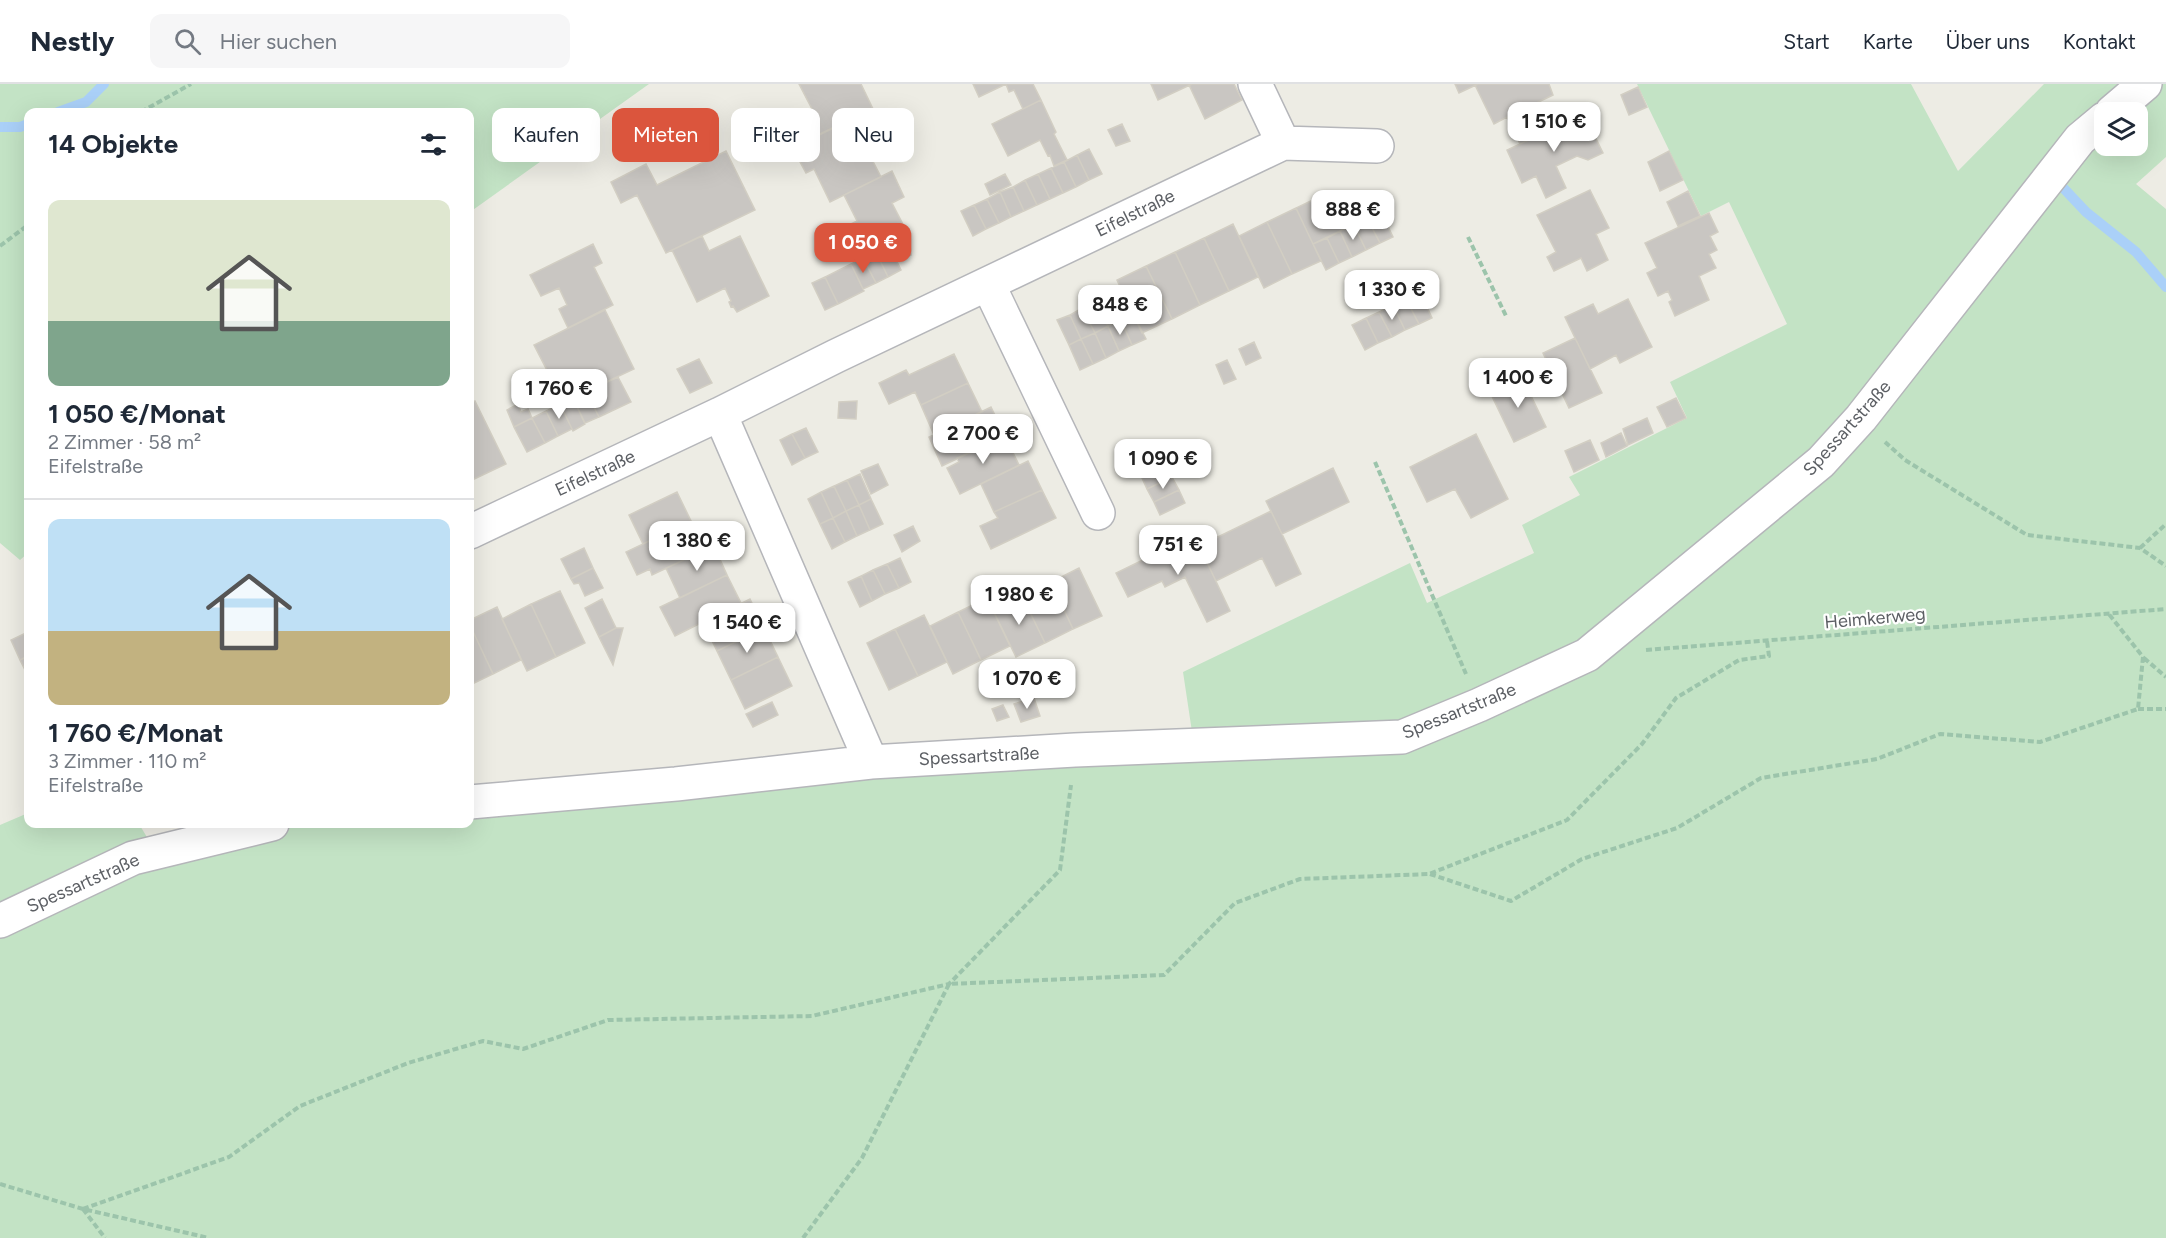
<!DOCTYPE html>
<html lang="de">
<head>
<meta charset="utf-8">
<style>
  :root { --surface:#fff; --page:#f6f6f7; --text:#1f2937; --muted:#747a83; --line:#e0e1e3; --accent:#db553d }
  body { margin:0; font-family:Figtree,sans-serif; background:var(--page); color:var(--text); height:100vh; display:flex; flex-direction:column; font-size:22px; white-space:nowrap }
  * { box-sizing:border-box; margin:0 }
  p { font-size:20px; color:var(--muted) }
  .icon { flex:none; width:33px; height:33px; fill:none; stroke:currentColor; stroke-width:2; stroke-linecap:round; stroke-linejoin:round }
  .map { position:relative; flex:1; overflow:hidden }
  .details { position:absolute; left:24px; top:24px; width:450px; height:720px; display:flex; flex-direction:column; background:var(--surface); border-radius:12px; box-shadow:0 6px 24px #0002 }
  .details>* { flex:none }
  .banner { position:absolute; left:492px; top:24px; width:570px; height:54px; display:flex; gap:12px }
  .fabs { position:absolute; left:2094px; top:18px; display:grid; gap:12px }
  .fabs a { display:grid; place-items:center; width:54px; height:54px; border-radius:12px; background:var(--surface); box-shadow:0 6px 24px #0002; font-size:30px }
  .price { position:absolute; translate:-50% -51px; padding:0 14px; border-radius:12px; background:#fff; color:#222; font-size:20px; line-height:39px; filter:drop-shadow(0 2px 3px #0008) }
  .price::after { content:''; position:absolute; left:50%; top:36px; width:18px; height:14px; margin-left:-9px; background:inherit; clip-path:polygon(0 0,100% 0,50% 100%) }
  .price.active { background:var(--accent); color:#fff }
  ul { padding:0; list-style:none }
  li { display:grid; align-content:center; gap:12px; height:318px; padding:0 24px }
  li+li { border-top:2px solid var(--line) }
  li span { display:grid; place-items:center; height:186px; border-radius:12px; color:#555 }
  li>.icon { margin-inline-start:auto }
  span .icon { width:108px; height:108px; fill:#fffc; stroke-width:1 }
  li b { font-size:26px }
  h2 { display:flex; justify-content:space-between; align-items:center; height:72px; padding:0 24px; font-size:26px }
  .chip { padding:0 21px; border-radius:12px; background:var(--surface); box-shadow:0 6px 24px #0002; font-size:21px; line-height:54px }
  .chip.active { background:var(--accent); color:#fff }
  header { display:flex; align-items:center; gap:36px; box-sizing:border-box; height:84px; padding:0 30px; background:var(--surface); border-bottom:2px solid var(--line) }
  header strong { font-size:28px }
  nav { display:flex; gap:33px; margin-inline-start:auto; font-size:21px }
  .search { width:420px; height:54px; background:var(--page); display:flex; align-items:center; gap:15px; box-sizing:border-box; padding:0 21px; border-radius:12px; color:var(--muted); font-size:22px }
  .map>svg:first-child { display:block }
</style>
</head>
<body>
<header>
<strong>Nestly</strong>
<div class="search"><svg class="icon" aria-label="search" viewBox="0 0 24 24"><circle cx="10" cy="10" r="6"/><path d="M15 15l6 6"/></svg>Hier suchen</div>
<nav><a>Start</a><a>Karte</a><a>Über uns</a><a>Kontakt</a></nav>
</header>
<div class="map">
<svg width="2166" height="1154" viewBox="0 0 2166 1154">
  <rect width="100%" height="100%" fill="#edece4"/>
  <path fill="#c3e3c5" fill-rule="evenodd" d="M 0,0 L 649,0 L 470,128 L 470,28 L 28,28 L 28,469 L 20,476 L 0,459 Z
    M 1637,0 L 1911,0 L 1958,87 L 2044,0 L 2166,0 L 2166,73 L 2136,100 L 2166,125 L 2166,1154 L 0,1154 L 0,741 L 28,729 L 28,740 L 139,740 L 156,768 L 272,740 L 470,740 L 470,718 L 1194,661 L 1183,588 L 1410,479 L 1427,519 L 1534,469 L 1522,441 L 1580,411 L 1569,393 L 1687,334 L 1670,298 L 1787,240 L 1729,118 L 1701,132 ZM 2104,28 L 2138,28 L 2138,62 L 2104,62 Z"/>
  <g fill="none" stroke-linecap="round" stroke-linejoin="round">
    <path stroke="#aad0f8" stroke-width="10" d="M 58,28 L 86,18 L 104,0
      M 0,43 L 20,43 L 28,40
      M 2053,93 L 2086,128 L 2136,168 L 2166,203"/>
  </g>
  <path fill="#c9c6c2" stroke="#d2cec3" stroke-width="1.5" d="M 799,0 L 861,0 L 873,25 L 809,56 L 803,55 L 798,43 L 800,33 L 813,27 Z
    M 973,0 L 1006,0 L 979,13 Z
    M 1006,0 L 1033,0 L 1041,16 L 1023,25 L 1014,6 L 1009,8 Z
    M 1151,0 L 1192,0 L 1158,16 Z
    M 1192,0 L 1234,0 L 1242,16 L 1205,35 L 1189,1 Z
    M 1455,0 L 1478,0 L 1459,9 Z
    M 1478,0 L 1549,0 L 1553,11 L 1534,20 L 1546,47 L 1520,60 L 1507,33 L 1494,40 L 1475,1 Z
    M 1638,3 L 1647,23 L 1629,31 L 1621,11 Z
    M 1041,16 L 1056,48 L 1054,50 L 1067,76 L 1054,82 L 1050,71 L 1048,72 L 1040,56 L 1008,72 L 992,40 Z
    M 687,27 L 700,52 L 686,59 L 673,33 Z
    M 864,29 L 876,55 L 864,60 L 881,93 L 830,118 L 814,85 L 806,89 L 792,63 Z
    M 1584,30 L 1603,69 L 1588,76 L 1577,72 L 1556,82 L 1566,104 L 1546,114 L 1536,92 L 1522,99 L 1507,66 Z
    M 1122,40 L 1130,57 L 1116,62 L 1108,46 Z
    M 1089,65 L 1102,90 L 1089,96 L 1077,71 Z
    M 726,67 L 755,126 L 666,169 L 637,111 L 621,119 L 611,98 L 646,80 L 657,101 Z
    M 1669,67 L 1683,96 L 1660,107 L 1648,78 Z
    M 1077,71 L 1089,96 L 1076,103 L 1064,78 Z
    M 1064,78 L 1076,103 L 1063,109 L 1051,84 Z
    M 1051,84 L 1063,109 L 1050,115 L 1038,90 Z
    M 892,87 L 904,113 L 892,119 L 909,152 L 859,176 L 843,144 L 857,137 L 844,111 Z
    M 1005,90 L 1011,101 L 990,111 L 985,100 Z
    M 1038,90 L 1050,115 L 1037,121 L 1025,96 Z
    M 1025,96 L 1037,121 L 1024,127 L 1013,103 Z
    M 1013,103 L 1024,127 L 1011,133 L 1000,108 Z
    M 1590,106 L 1609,144 L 1596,150 L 1608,176 L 1587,187 L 1581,174 L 1554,187 L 1547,173 L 1556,168 L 1537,131 Z
    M 1688,107 L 1700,132 L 1678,142 L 1667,118 Z
    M 1000,108 L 1011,133 L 999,139 L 987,115 Z
    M 1329,108 L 1365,135 L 1313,160 L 1296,124 Z
    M 987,115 L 999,139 L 986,145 L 974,121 Z
    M 974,121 L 986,145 L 973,152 L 961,127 Z
    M 1296,124 L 1321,177 L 1292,190 L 1267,138 Z
    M 1381,128 L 1393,153 L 1380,159 L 1367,134 Z
    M 1709,129 L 1718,148 L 1710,152 L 1717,166 L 1709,170 L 1716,184 L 1699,192 L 1709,216 L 1675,232 L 1669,218 L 1672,216 L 1668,207 L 1658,212 L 1647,189 L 1657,184 L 1645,159 Z
    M 1367,134 L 1380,159 L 1366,166 L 1354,141 Z
    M 1267,138 L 1292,190 L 1264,204 L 1239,152 Z
    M 1233,140 L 1258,193 L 1229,207 L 1204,154 Z
    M 1354,141 L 1366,166 L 1352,173 L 1340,147 Z
    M 1340,147 L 1352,173 L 1339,179 L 1327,154 Z
    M 702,152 L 709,167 L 740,152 L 769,212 L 737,228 L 733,222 L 731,223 L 729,218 L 731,217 L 725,204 L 697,218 L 672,166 Z
    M 909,152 L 911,171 L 897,177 L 889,161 Z
    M 1204,154 L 1229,207 L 1200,221 L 1175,168 Z
    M 1327,154 L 1339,179 L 1326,186 L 1313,160 Z
    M 593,160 L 602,179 L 594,183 L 613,221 L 568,244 L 559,225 L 567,221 L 559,204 L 541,212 L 530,191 Z
    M 889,161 L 901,186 L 888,193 L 876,168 Z
    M 876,168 L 888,193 L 876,199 L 863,174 Z
    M 1175,168 L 1200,221 L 1172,235 L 1146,182 Z
    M 863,174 L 876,199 L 863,205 L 851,180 Z
    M 851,180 L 864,207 L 838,220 L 825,193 Z
    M 1146,182 L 1172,235 L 1142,249 L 1117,196 Z
    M 825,193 L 838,220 L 825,226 L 812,199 Z
    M 1122,205 L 1133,230 L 1121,236 L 1108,211 Z
    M 1420,208 L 1432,234 L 1419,240 L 1406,215 Z
    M 1108,211 L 1121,236 L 1108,242 L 1095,218 Z
    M 1406,215 L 1419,240 L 1405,246 L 1393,221 Z
    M 1628,215 L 1652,263 L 1620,279 L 1616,271 L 1590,285 L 1565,233 L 1593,220 L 1598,230 Z
    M 1095,218 L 1108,242 L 1095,249 L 1082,224 Z
    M 1393,221 L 1405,246 L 1392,253 L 1379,228 Z
    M 1082,224 L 1095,249 L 1081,255 L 1070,231 Z
    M 605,226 L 634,285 L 570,315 L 558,291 L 551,294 L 534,261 Z
    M 1379,228 L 1392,253 L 1378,259 L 1366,234 Z
    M 1133,230 L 1146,255 L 1132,261 L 1121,236 Z
    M 1070,231 L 1081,255 L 1069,261 L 1057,236 Z
    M 1366,234 L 1378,259 L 1365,266 L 1352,241 Z
    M 1121,236 L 1132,261 L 1119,267 L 1108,242 Z
    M 1108,242 L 1119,267 L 1106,274 L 1095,249 Z
    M 1095,249 L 1106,274 L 1093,280 L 1081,255 Z
    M 1575,254 L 1602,309 L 1569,324 L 1543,269 Z
    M 1081,255 L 1093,280 L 1080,286 L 1069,261 Z
    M 1254,258 L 1261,274 L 1246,281 L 1239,265 Z
    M 954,270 L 968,299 L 921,321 L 915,308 L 889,320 L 879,299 L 906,286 L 909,291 Z
    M 699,275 L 712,299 L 690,309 L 677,285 Z
    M 1227,276 L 1236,295 L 1224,300 L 1216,281 Z
    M 1521,291 L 1546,343 L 1514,358 L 1489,306 Z
    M 618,293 L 631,318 L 599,333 L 586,308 Z
    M 968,299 L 982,328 L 934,351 L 921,321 Z
    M 586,308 L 599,333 L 585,339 L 573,314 Z
    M 573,314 L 585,340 L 573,347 L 560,320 Z
    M 1676,314 L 1686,334 L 1667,343 L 1657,323 Z
    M 475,317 L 506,380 L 470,397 L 470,319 Z
    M 857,317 L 856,335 L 838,334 L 839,318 Z
    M 518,320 L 521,328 L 528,325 L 532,334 L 514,343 L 507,326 Z
    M 560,320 L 572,345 L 558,352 L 546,327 Z
    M 991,323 L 1005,352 L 942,382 L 929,353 Z
    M 546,327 L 558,352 L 545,359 L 532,334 Z
    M 532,334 L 545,359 L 527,368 L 514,343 Z
    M 1647,334 L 1653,349 L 1628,361 L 1623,345 Z
    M 806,344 L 818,368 L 805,374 L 792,350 Z
    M 1621,349 L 1627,362 L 1606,373 L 1601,359 Z
    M 792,350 L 805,374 L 792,381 L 780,356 Z
    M 1476,350 L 1508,415 L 1471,434 L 1455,405 L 1427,418 L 1410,383 Z
    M 1005,352 L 1019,381 L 960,410 L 947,384 L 959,378 L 957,374 Z
    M 1590,356 L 1599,376 L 1574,388 L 1565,367 Z
    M 1160,368 L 1166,381 L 1141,392 L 1135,379 Z
    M 1028,377 L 1042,406 L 994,428 L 981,400 Z
    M 878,380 L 888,401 L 871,410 L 861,387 Z
    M 1166,381 L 1172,393 L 1147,405 L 1141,392 Z
    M 1333,384 L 1349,418 L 1282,450 L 1266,417 Z
    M 860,390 L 871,415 L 859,421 L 847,396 Z
    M 1172,393 L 1179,406 L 1154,418 L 1147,405 Z
    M 847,396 L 859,421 L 846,427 L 834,402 Z
    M 834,402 L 846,427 L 833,434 L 821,408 Z
    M 1042,406 L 1056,434 L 991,465 L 980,442 L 998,434 L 994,428 Z
    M 1179,406 L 1185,419 L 1160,431 L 1154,418 Z
    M 677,408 L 691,437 L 643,460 L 629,431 Z
    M 821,408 L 833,434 L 820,440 L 808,415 Z
    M 871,415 L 883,440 L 870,446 L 859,421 Z
    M 859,421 L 870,446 L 857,452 L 846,427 Z
    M 846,427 L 857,452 L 845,458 L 833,434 Z
    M 1271,427 L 1301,490 L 1276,502 L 1262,474 L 1216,497 L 1199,462 Z
    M 833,434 L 845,458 L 832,465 L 820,440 Z
    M 691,437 L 705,466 L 652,491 L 650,485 L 637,491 L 626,468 Z
    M 913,442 L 920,457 L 902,468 L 894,451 Z
    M 1194,451 L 1230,527 L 1207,538 L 1185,493 L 1165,503 L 1162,497 L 1128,513 L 1116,489 Z
    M 714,462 L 727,491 L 680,514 L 666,484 Z
    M 584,464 L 593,484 L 571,495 L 561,475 Z
    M 900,474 L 911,498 L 899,504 L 887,480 Z
    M 887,480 L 899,504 L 885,510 L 873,486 Z
    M 593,484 L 603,504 L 585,512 L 579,499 L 574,500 L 571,495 Z
    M 1079,484 L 1102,532 L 1073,545 L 1051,498 Z
    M 873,486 L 885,510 L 872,517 L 861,492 Z
    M 727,491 L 741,519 L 675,552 L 660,523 Z
    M 861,492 L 872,517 L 860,523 L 848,498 Z
    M 1051,498 L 1073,545 L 1045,559 L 1022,512 Z
    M 560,507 L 585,559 L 556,573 L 531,520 Z
    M 1022,512 L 1045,559 L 1016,573 L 993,526 Z
    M 987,514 L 1010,562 L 981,576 L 958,528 Z
    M 602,515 L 616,544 L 599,553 L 585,524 Z
    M 750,515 L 764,544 L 717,567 L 703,538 Z
    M 531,520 L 556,573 L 527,587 L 502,535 Z
    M 497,523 L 521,576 L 493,590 L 470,541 L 470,536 Z
    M 958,528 L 981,576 L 953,590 L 930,542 Z
    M 924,531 L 947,578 L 918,592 L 895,545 Z
    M 470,541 L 493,590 L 470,601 Z
    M 616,544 L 623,544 L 613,581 L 599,553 Z
    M 764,544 L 778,573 L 731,596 L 717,567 Z
    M 895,545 L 918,592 L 889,606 L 867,559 Z
    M 28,548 L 28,572 L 20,576 L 11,556 Z
    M 28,572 L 28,587 L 26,588 L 20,576 Z
    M 778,573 L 792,602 L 745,625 L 731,596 Z
    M 1034,614 L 1040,632 L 1021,638 L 1014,620 Z
    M 772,618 L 778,631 L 753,643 L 746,630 Z
    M 1003,621 L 1009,633 L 997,637 L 992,625 Z"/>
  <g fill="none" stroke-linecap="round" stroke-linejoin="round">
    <g stroke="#b5b6ba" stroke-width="36">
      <path id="minor" d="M 1255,0 L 1283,59
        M 2112,28 L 2145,0
        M 988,200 L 1098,429
        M 470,448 L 720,330
        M 871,678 L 720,330 L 836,272 L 1283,59 L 1377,62
        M 470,718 L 676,700 L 871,678 L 1075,666 L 1402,653 L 1479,621 L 1587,571 L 1821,378 L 1861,334 L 2080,55 L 2104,35
        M 0,837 L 133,774 L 272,740"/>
    </g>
    <path stroke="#9cc4ab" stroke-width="4" stroke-dasharray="6 3" stroke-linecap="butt" d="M 141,28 L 191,0
      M 1468,153 L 1507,234
      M 0,162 L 28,141
      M 1885,358 L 1905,376 L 2027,451 L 2140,464 L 2166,482
      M 1375,378 L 1466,590
      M 2140,464 L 2166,440
      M 1646,566 L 2166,525
      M 2144,574 L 2166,593
      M 2138,625 L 2166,625
      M 1430,790 L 1511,817 L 1582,775 L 1677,744 L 1761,694 L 1877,675 L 1940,650 L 2040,658 L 2138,625 L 2143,573 L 2108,529
      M 0,1100 L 83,1125 L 209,1154
      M 83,1125 L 229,1073 L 300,1022 L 408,979 L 483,957 L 523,965 L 608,936 L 812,932 L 949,900 L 1060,786 L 1071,701
      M 83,1125 L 105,1154
      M 803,1154 L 862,1074 L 949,900 L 1164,891 L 1235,819 L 1300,795 L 1429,790 L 1567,736 L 1642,660 L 1676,614 L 1739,576 L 1769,572 L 1767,557"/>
    <use href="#minor" stroke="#fff" stroke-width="33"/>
  </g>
  <g text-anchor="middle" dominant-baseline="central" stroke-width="4.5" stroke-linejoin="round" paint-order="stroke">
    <g font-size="18" fill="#5c5f64" stroke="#fff">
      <text transform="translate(1135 129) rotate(-26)">Eifelstraße</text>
      <text transform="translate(1847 344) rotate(-48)">Spessartstraße</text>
      <text transform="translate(595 389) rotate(-25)">Eifelstraße</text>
      <text transform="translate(1875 534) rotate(-5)">Heimkerweg</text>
      <text transform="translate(1459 627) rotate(-22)">Spessartstraße</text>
      <text transform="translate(979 672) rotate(-3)">Spessartstraße</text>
      <text transform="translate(83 799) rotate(-24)">Spessartstraße</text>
    </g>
  </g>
</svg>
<div class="fabs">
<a><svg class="icon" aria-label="layers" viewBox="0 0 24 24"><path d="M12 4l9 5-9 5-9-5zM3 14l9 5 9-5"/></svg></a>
</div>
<b class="price" style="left:1554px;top:69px">1 510 €</b>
<b class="price" style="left:1353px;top:157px">888 €</b>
<b class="price active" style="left:863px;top:190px">1 050 €</b>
<b class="price" style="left:1392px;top:237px">1 330 €</b>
<b class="price" style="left:1120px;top:252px">848 €</b>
<b class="price" style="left:1518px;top:325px">1 400 €</b>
<b class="price" style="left:559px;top:336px">1 760 €</b>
<b class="price" style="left:983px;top:381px">2 700 €</b>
<b class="price" style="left:1163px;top:406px">1 090 €</b>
<b class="price" style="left:697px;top:488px">1 380 €</b>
<b class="price" style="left:1178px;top:492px">751 €</b>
<b class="price" style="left:1019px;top:542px">1 980 €</b>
<b class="price" style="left:747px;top:570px">1 540 €</b>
<b class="price" style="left:1027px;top:626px">1 070 €</b>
<div class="banner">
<a class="chip">Kaufen</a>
<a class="chip active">Mieten</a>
<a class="chip">Filter</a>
<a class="chip">Neu</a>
</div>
<section class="details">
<h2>14 Objekte<svg class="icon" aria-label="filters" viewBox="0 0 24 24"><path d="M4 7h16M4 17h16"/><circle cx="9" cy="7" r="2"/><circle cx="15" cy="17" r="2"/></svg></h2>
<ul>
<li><span style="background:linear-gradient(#dfe7d0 65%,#7fa58c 0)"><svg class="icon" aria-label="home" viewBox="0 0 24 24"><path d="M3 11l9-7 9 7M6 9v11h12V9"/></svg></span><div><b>1 050 €/Monat</b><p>2 Zimmer · 58 m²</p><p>Eifelstraße</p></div></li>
<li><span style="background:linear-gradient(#bfe0f5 60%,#c2b280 0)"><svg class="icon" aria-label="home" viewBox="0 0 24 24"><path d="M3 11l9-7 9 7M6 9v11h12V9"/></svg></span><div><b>1 760 €/Monat</b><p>3 Zimmer · 110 m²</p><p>Eifelstraße</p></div></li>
</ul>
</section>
</div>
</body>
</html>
